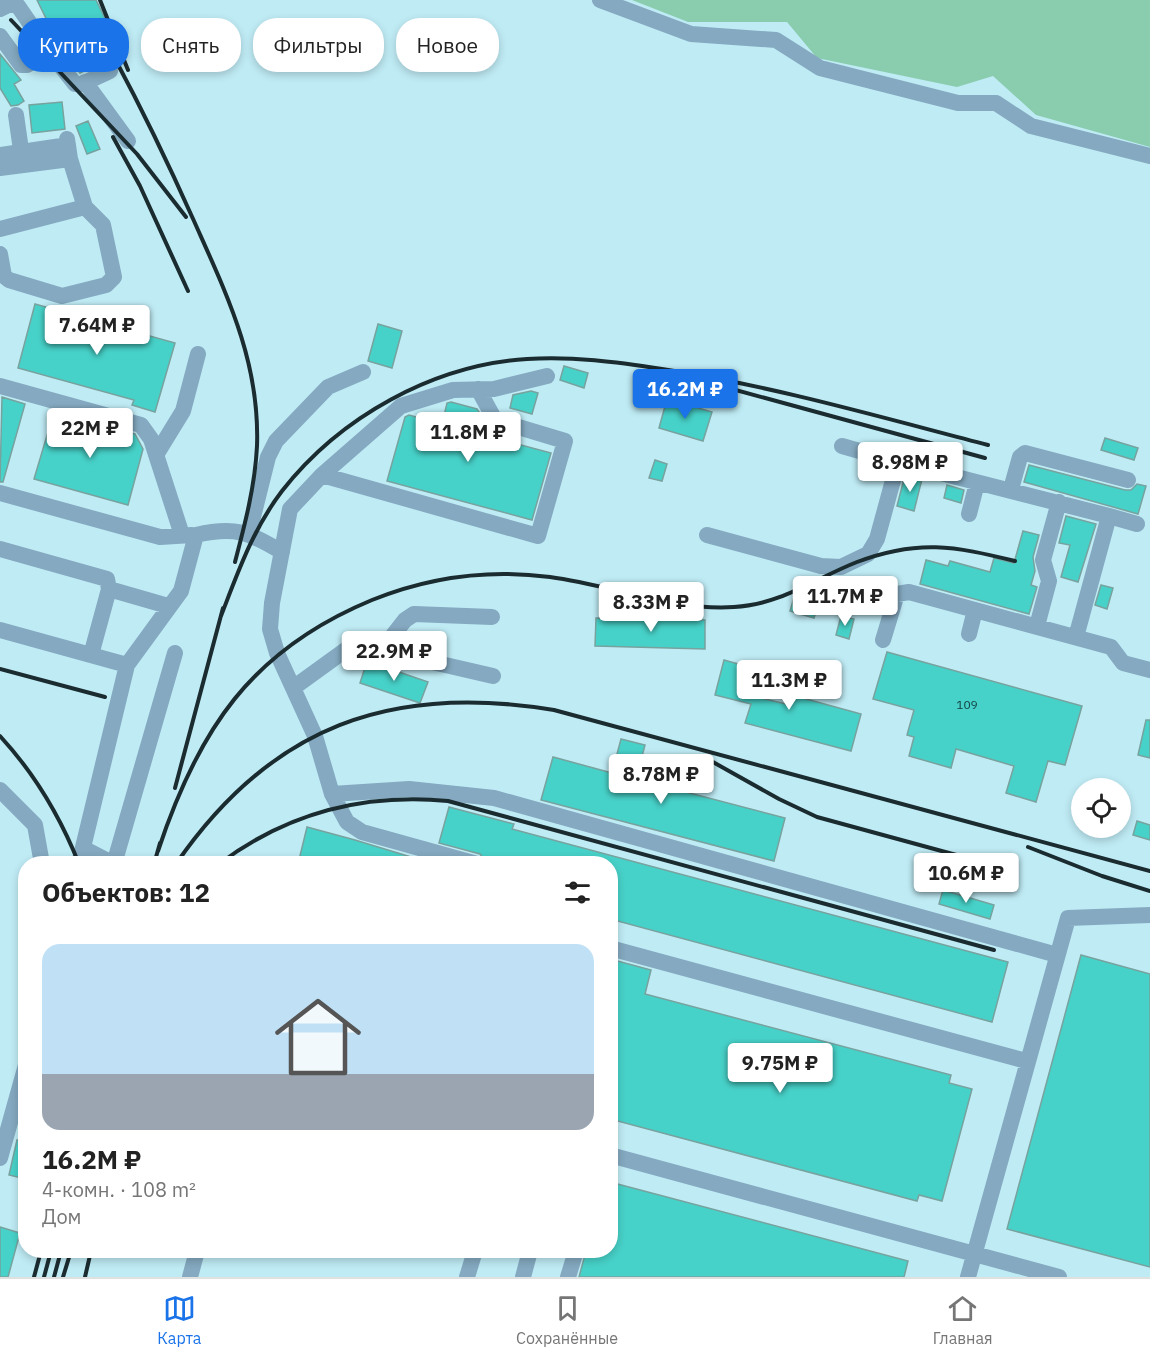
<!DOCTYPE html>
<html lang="ru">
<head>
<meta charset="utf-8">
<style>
  :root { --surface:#fff; --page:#f6f6f6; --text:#222; --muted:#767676; --line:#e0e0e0; --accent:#1a73e8 }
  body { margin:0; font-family:"IBM Plex Sans",sans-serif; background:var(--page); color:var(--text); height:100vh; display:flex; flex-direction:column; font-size:22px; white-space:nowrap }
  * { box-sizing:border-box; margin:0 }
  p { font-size:20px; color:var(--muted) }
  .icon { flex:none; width:33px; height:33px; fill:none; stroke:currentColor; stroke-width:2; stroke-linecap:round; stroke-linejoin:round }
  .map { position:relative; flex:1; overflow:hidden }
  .sheet { position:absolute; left:18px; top:856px; width:600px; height:402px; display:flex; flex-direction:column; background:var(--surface); border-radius:24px; box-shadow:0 3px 9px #0003 }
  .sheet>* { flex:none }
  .guide { position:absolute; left:18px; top:18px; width:600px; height:54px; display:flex; gap:12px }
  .tools { position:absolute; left:1071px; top:778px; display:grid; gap:12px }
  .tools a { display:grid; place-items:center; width:60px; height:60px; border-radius:50%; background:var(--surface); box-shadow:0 3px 9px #0003; font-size:30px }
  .price { position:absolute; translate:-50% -51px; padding:0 14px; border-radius:6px; background:#fff; color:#222; font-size:20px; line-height:39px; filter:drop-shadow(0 2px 3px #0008) }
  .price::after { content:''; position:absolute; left:50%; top:36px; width:18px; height:14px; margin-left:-9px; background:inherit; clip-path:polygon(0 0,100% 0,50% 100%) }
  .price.selected { background:var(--accent); color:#fff }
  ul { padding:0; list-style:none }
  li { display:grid; align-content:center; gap:12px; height:318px; padding:0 24px }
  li+li { border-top:2px solid var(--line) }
  li span { display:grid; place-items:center; height:186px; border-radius:18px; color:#555 }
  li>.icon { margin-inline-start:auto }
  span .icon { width:108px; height:108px; fill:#fffc; stroke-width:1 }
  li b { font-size:26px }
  h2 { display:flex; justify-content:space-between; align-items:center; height:72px; padding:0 24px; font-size:26px }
  .tag { padding:0 21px; border-radius:24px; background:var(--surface); box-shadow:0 3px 9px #0003; font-size:21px; line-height:54px }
  .tag.selected { background:var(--accent); color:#fff }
  .tab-bar { display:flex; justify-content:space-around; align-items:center; height:84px; border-top:2px solid var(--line); background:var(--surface); font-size:16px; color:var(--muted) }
  .tab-bar a { display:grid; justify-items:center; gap:3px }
  .tab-bar .selected { color:var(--accent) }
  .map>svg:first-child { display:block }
</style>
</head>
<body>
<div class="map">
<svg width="1150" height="1277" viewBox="0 0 1150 1277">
  <rect width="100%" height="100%" fill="#bfebf5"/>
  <path fill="#8accae" d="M 632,0 L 1150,0 L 1150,147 L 1036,115 L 993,76 L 957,87 L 817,58 L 787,22 L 688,22 Z"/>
  <path fill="#47d2c9" stroke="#77a29e" stroke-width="1.5" d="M 37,0 L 96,0 L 122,53 L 80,73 L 62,51 Z
    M 0,54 L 21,80 L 14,84 L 24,101 L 18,105 L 11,106 L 0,88 Z
    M 62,102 L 65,129 L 32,133 L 29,105 Z
    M 88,121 L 100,149 L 87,154 L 76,126 Z
    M 35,304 L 175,343 L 155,412 L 132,405 L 134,400 L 18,368 Z
    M 378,324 L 402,331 L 392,368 L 368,361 Z
    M 564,366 L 588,373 L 584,388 L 560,380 Z
    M 531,391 L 538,393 L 532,414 L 510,408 L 513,395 Z
    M 2,397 L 25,404 L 3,482 L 0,482 Z
    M 667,399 L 712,412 L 703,441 L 659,428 Z
    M 451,402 L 477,409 L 481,415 L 476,433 L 551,453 L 532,520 L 387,481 L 405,417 L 409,415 L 442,424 L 447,403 Z
    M 54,412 L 135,434 L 143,449 L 128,505 L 34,479 Z
    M 1105,438 L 1138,448 L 1134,460 L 1101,450 Z
    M 655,460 L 667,464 L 662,481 L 649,478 Z
    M 1029,465 L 1125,490 L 1131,490 L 1137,484 L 1146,486 L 1138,514 L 1024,482 Z
    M 905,475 L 922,479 L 914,511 L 897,506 Z
    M 947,485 L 964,490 L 961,503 L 944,498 Z
    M 1066,516 L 1096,524 L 1078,582 L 1061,577 L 1070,545 L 1059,543 Z
    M 1023,531 L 1039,535 L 1033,557 L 1035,571 L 1031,585 L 1037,587 L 1029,614 L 920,584 L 926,560 L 948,566 L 950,561 L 990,572 L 994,558 L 1014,563 Z
    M 1101,585 L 1113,588 L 1107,609 L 1095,605 Z
    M 795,594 L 819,602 L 814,618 L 790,611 Z
    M 841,616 L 854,619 L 849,639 L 836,635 Z
    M 596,618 L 705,620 L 705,649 L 595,646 Z
    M 887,652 L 1082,706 L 1065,765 L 1048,761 L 1036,802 L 1006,793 L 1014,766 L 956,749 L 951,768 L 909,756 L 914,737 L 907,735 L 914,710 L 873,699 Z
    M 724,660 L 760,670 L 753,696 L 786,704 L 788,694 L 861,714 L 851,751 L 745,723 L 751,704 L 715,695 Z
    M 367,661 L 428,682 L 420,703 L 360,683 Z
    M 1146,720 L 1150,720 L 1150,758 L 1138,755 Z
    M 621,739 L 645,745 L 636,779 L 785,818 L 774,861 L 541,800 L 553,757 L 612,773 Z
    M 449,807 L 514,824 L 512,829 L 1008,962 L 992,1022 L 610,919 L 610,864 L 520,864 L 500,859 L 499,864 L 487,864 L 480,854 L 439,843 Z
    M 1137,821 L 1150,825 L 1150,840 L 1133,835 Z
    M 307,827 L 355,840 L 434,864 L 298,864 Z
    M 943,890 L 994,905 L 990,919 L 939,904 Z
    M 1081,955 L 1150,974 L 1150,1267 L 1007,1229 Z
    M 610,959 L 651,970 L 645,994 L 951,1075 L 949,1083 L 972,1089 L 942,1201 L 919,1195 L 917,1201 L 610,1119 Z
    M 17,1140 L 26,1142 L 26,1179 L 9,1175 Z
    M 610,1182 L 908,1261 L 904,1277 L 579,1277 L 586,1251 L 610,1251 Z
    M 0,1227 L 20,1233 L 8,1277 L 0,1277 Z"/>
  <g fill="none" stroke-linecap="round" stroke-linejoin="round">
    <path stroke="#84a9c0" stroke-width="16" d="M 600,0 L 691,34 L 776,40 L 820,68 L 958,103 L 996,103 L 1031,126 L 1150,156
      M 0,9 L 12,3 L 18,6 L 49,51 L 75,84 L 82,84 L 110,71
      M 0,36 L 21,65 L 27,65 L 49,51
      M 85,82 L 128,141
      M 16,115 L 21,150
      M 67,139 L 70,159 L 85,207
      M 0,155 L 68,145
      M 0,168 L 70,159
      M 0,229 L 85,207 L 103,225 L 114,277 L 106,285 L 62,296 L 9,280 L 4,276 L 0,254
      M 0,386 L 141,425 L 151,439 L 182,535
      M 842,446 L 898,462
      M 156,455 L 183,411 L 198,354
      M 322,475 L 401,406 L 453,390 L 494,389 L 547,376
      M 1011,489 L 1020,457 L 1025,453 L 1128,480
      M 0,493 L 160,537 L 192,535
      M 969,514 L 977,483
      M 1109,516 L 1137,524
      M 249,533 L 268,457 L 276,441 L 328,387 L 363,372
      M 707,535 L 821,566 L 841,567 L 868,554 L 877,539 L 898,462 L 1109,516 L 1076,637
      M 0,549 L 107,579 L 109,589 L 91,655
      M 109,589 L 168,606
      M 1037,626 L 1049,581 L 1043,560 L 1059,502
      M 0,630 L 127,665
      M 969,634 L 975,610
      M 883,640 L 897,594 L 909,592 L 1111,647 L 1123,663 L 1150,670
      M 383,648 L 405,620 L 414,614 L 492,617
      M 293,688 L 351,646 L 367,643 L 402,655 L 493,676
      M 0,790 L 35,825 L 42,864
      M 332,794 L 409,789 L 494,798 L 1057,955
      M 83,848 L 114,864 L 175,653
      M 79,864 L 127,665 L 181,591 L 196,535 C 235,526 249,532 282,552
      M 477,864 L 362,832 L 347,822 L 332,794 L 315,736 L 277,653 L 270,629 L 272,603 L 290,509 L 322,475 L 538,536 L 565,441 L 495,420 L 478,389
      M 610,948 L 1026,1061
      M 26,949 L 26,951
      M 610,1155 L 1059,1277
      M 0,1158 L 26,1065
      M 190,1277 L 197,1251
      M 467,1277 L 475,1251
      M 523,1277 L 530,1251
      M 568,1277 L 576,1251
      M 968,1277 L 1068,918 L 1150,915"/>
    <path stroke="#1b2c30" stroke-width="4" d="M 100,0 L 128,70
      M 11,20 L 137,154 L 186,217
      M 114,57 C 143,111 169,165 194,221 C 227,295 260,362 257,446 C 255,486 245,524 235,562
      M 113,137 L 140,186 L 188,291
      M 721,386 L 985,458
      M 221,616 C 238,572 253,529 282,491 C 340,417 433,365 527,359 C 572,356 617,362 662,369 C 773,386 880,417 988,445
      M 0,669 L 105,697
      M 0,736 C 35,774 60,816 79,864
      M 704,757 L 779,799 L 817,817 L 1015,871
      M 175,788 L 223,608
      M 1028,847 L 1102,876 L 1150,891
      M 158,851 C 198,730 251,650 372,600 C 429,577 489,569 550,577 C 612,585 671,611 734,607 C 780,605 816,578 857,562 C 918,539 954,546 1015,561
      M 154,864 L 160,843
      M 176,864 C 271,726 391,683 554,710 L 1150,871
      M 219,864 C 287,813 363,793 448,801 L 994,950
      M 34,1277 L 41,1251
      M 44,1277 L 51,1251
      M 54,1277 L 61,1251
      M 63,1277 L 71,1251
      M 85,1277 L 91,1251"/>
  </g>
  <g text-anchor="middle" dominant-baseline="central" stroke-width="4.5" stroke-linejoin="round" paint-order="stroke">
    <g font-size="12" fill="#134040">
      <text x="967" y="704">109</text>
    </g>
  </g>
</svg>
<div class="tools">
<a><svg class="icon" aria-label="locate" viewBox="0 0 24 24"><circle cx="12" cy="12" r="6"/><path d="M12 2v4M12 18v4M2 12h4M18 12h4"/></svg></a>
</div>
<b class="price" style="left:97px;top:356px">7.64M ₽</b>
<b class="price selected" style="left:685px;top:420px">16.2M ₽</b>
<b class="price" style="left:90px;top:459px">22M ₽</b>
<b class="price" style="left:468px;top:463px">11.8M ₽</b>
<b class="price" style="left:910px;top:493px">8.98M ₽</b>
<b class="price" style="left:845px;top:627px">11.7M ₽</b>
<b class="price" style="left:651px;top:633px">8.33M ₽</b>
<b class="price" style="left:394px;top:682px">22.9M ₽</b>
<b class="price" style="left:789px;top:711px">11.3M ₽</b>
<b class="price" style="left:661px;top:805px">8.78M ₽</b>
<b class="price" style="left:966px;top:904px">10.6M ₽</b>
<b class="price" style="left:780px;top:1094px">9.75M ₽</b>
<div class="guide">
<a class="tag selected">Купить</a>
<a class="tag">Снять</a>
<a class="tag">Фильтры</a>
<a class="tag">Новое</a>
</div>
<section class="sheet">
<h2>Объектов: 12<svg class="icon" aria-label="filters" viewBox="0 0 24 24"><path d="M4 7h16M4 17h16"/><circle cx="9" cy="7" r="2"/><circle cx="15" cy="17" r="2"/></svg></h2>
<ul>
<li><span style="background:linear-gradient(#bfe0f5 70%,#9aa5b1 0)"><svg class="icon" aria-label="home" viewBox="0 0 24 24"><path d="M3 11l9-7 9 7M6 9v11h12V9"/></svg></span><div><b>16.2M ₽</b><p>4-комн. · 108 m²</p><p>Дом</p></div></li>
</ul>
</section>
</div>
<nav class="tab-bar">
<a class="selected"><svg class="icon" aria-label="map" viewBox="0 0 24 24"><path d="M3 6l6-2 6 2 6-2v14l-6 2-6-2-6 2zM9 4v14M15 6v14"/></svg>Карта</a>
<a><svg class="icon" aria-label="saved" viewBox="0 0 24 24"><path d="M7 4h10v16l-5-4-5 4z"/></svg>Сохранённые</a>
<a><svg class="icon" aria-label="home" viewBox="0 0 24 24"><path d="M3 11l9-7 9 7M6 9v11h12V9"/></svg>Главная</a>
</nav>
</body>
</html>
